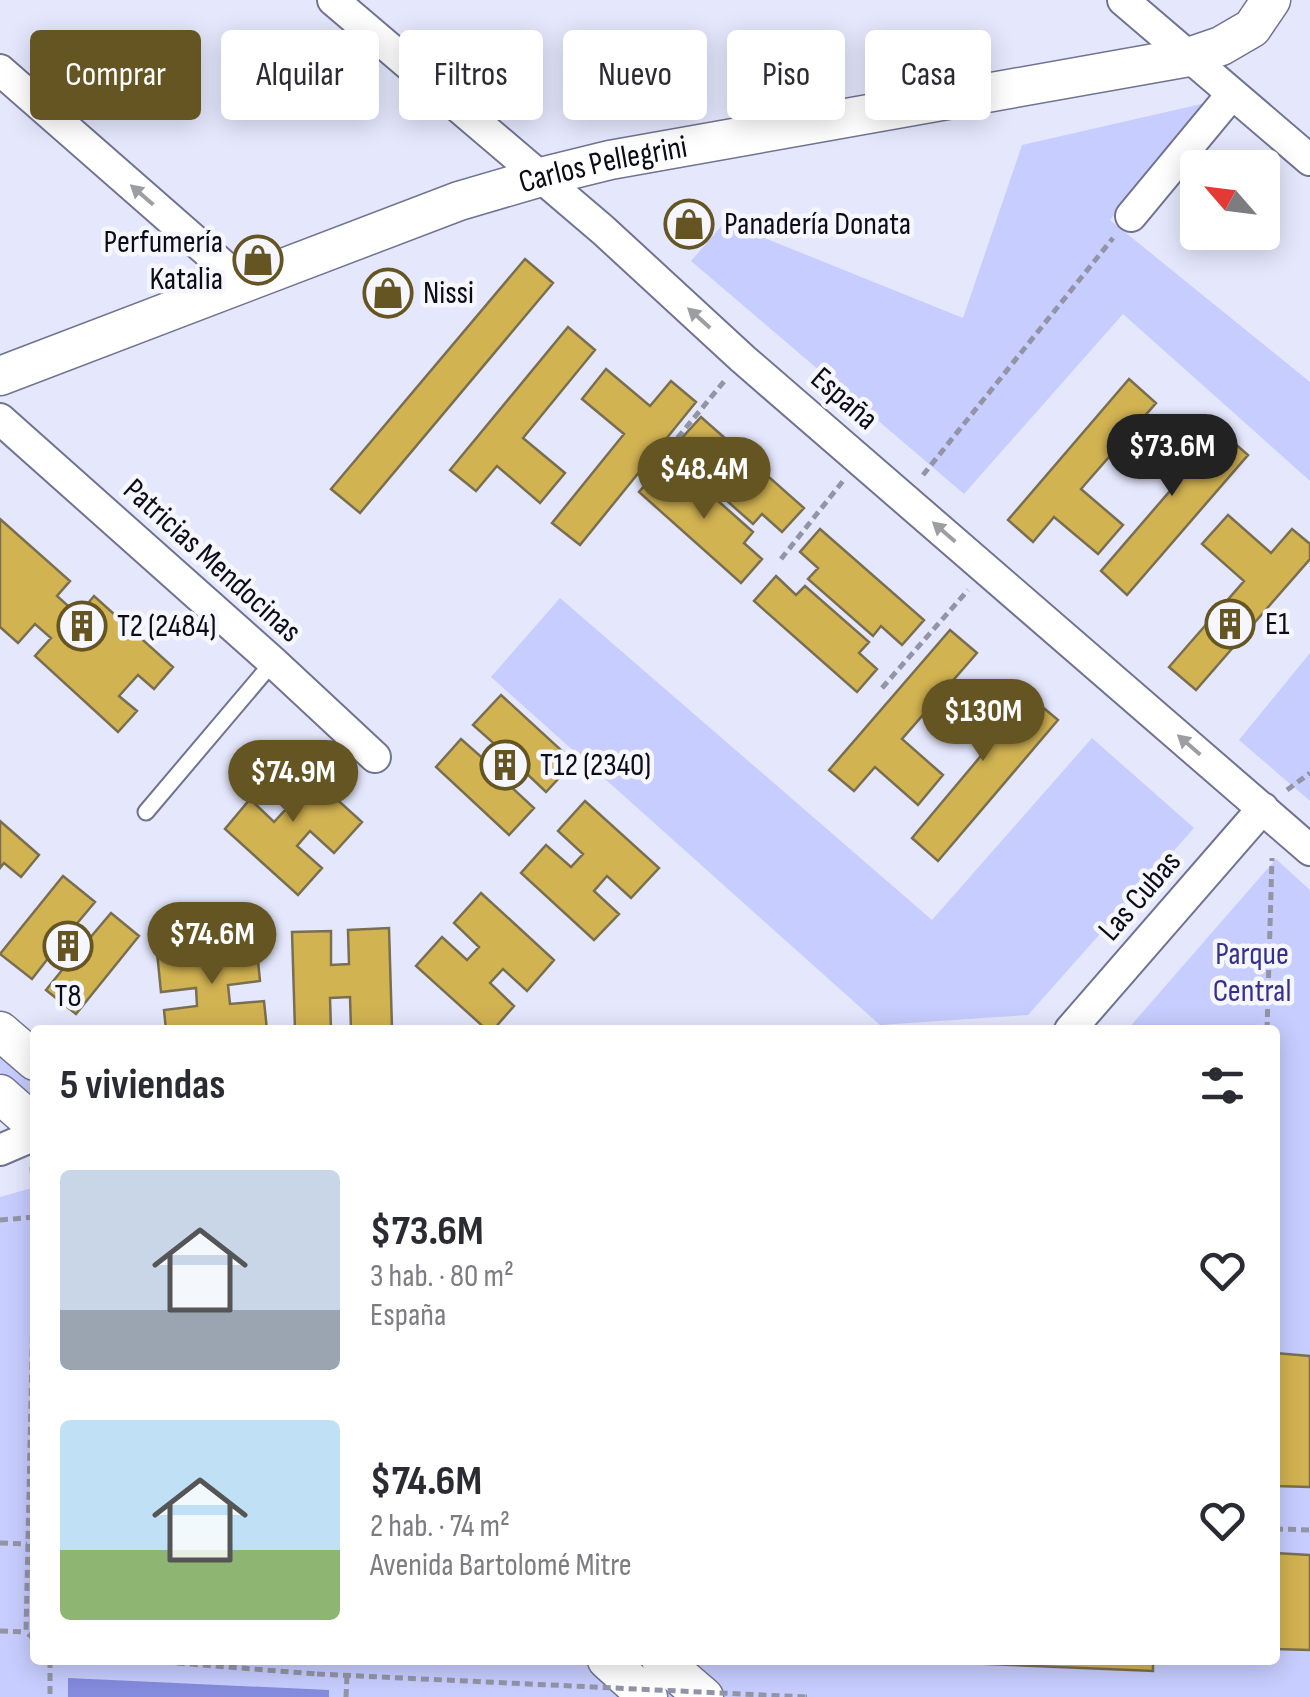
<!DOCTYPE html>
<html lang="es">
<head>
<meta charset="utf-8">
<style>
  :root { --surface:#fff; --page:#f7f7f7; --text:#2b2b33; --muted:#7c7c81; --accent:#655523 }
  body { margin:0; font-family:"Sofia Sans Condensed",sans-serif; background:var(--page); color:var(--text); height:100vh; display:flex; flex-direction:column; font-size:38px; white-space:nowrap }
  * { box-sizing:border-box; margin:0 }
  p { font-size:32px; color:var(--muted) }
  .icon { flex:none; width:55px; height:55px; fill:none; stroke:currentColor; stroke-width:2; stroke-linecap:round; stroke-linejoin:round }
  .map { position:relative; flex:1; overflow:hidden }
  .panel { position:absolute; left:30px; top:1025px; width:1250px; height:640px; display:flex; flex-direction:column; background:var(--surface); border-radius:10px; box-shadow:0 5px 25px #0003 }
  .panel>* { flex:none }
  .top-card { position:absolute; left:30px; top:30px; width:1250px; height:90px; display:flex; gap:20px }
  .needle { width:65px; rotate:298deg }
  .buttons { position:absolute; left:1180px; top:150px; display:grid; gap:20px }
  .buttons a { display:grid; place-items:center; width:100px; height:100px; border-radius:10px; background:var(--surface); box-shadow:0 5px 25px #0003; font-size:50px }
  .price { position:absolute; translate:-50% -85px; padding:0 22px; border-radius:35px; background:var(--accent); color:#fff; font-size:32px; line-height:65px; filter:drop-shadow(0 2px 5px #0008) }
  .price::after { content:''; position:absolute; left:50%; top:60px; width:30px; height:22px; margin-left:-15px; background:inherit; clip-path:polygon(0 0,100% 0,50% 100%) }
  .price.selected { background:#222; color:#fff }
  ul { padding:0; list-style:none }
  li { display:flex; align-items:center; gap:30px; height:250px; padding:0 30px }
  li span { display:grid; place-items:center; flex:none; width:280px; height:200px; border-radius:10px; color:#555 }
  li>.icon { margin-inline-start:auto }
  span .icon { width:120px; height:120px; fill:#fffc; stroke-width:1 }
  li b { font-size:42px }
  h2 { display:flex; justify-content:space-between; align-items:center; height:120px; padding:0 30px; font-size:42px }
  .tag { padding:0 35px; border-radius:10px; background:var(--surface); box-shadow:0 5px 25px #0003; font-size:35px; line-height:90px }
  .tag.selected { background:var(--accent); color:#fff }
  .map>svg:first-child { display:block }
</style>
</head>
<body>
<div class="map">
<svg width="1310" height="1697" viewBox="0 0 1310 1697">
  <rect width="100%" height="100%" fill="#e5e8fd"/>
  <path fill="#c7cdfe" d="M 1210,102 L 1110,220 L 1310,382 L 1310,481 L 1123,314 L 964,494 L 691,261 L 725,222 L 963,318 L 1022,145 Z
    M 560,598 L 932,920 L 1092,738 L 1194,828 L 1028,1015 L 880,1025 L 491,677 Z
    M 1310,653 L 1310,801 L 1239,740 Z
    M 1276,859 L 1310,890 L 1310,1697 L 0,1697 L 0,1197 L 35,1187 L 35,1660 L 1275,1660 L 1275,1030 L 1127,1030 Z
    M 0,1055 L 35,1085 L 35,1101 L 0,1072 Z"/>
  <path fill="#858bdd" d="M 68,1678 L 329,1690 L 329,1697 L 68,1697 Z"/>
  <path fill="#d2b352" stroke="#796f50" stroke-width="2.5" d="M 525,259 L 553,283 L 360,513 L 331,489 Z
    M 568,327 L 595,350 L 523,438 L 565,473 L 540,503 L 497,466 L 476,491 L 450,470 Z
    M 606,369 L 650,406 L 671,381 L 696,402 L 580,545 L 552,523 L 624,434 L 582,399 Z
    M 1129,379 L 1156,403 L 1081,489 L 1123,525 L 1098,554 L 1054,517 L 1033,542 L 1008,520 Z
    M 701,417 L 804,508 L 782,532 L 762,514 L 753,524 L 689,467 L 699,456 L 680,440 Z
    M 1159,420 L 1202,457 L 1223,433 L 1248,455 L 1127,595 L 1101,571 L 1175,485 L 1134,449 Z
    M 661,467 L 681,485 L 689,475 L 753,532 L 744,543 L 762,559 L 741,583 L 639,492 Z
    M 1228,515 L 1271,553 L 1292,529 L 1310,544 L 1310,559 L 1196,690 L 1169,667 L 1244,581 L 1202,544 Z
    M 0,519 L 70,581 L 57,596 L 78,615 L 94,596 L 173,667 L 154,689 L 138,675 L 119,696 L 137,711 L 118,732 L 35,656 L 51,638 L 35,624 L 18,643 L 0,627 Z
    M 820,529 L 924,620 L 902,645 L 881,626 L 873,636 L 808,579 L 818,568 L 800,552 Z
    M 776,576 L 796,595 L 805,586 L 869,642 L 859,653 L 877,669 L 857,692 L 754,601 Z
    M 950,630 L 977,653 L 902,739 L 943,775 L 918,805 L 875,767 L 854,791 L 829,770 Z
    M 969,686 L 1012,723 L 1033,699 L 1058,720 L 938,861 L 912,838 L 985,751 L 943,715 Z
    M 501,695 L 574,762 L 546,792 L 523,770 L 509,785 L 534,808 L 509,835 L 436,767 L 461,739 L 487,762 L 499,748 L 473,725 Z
    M 288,755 L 362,822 L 334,853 L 310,831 L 297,846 L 322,868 L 298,895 L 225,829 L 250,799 L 274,822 L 286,809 L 261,785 Z
    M 585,801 L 659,868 L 631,898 L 607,876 L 594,891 L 619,914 L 594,940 L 521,873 L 546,845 L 571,867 L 583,854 L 558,831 Z
    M 0,821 L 39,855 L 21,877 L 4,863 L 0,868 Z
    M 63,876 L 95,902 L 74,927 L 89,939 L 111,913 L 139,936 L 76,1014 L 46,990 L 67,964 L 53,952 L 32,979 L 0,954 Z
    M 481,893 L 554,960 L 527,991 L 503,969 L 490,983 L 514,1006 L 493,1030 L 487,1030 L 416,966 L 442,937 L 467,960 L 479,947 L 454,923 Z
    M 389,928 L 392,1028 L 351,1029 L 350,997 L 330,998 L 331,1030 L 295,1030 L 292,932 L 331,931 L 331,965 L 349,964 L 348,930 Z
    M 256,941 L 260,981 L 228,985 L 230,1004 L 264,1001 L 267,1030 L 166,1030 L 164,1010 L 197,1006 L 196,988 L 161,992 L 157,952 Z
    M 1275,1353 L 1310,1356 L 1310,1487 L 1275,1486 Z
    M 1275,1553 L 1310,1555 L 1310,1650 L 1275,1649 Z
    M 893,1660 L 1153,1660 L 1153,1671 Z"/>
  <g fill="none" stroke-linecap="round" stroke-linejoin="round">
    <g stroke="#707391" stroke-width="19">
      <path id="service" d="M 146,812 L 273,662"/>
    </g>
    <g stroke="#707391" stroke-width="34">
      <path id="minor" d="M 333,0 L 603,230 L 743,359 L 1310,850
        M 1123,0 L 1310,160
        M 0,70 L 242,282
        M 1131,216 L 1232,94
        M 0,419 L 273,662 L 375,757
        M 1070,1030 L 1263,808
        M 0,1150 L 35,1135"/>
    </g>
    <g stroke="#707391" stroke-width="41">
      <g id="tertiary">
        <path id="s1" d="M 0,376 L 459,201 L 541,177 L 610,160 L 1189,57 L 1221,46 L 1252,28 L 1271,0"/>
        <path d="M 0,1031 L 35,1061"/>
        <path d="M 0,1094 L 35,1125"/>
        <path d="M 607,1660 L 648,1697"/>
        <path d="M 661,1660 L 704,1697"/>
      </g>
    </g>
    <path stroke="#9395a7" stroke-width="5" stroke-dasharray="8 5" stroke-linecap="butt" d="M 661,458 L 726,379
      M 923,475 L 1113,238
      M 781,559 L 843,481
      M 882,688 L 968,590
      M 1287,790 L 1310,773
      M 1267,1030 L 1272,858
      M 32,1167 L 35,1217 L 26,1632 L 35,1640
      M 0,1220 L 35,1217
      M 1275,1529 L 1310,1530
      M 0,1543 L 27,1544
      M 0,1631 L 26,1632
      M 50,1660 L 50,1697
      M 138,1660 L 317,1674
      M 346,1697 L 347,1675
      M 806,1697 L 807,1697"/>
    <use href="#service" stroke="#fff" stroke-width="15"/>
    <use href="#minor" stroke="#fff" stroke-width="30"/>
    <use href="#tertiary" stroke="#fff" stroke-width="38"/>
    <path stroke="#9395a7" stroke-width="5" stroke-dasharray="8 5" stroke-linecap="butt" d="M 317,1674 L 806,1697"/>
  </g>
  <defs><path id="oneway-solid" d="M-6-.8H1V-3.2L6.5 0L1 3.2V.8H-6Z" transform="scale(2.5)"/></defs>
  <g fill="#9d9ea2">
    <use href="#oneway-solid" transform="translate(142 195) rotate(-139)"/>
    <use href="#oneway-solid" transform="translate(699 318) rotate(-138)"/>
    <use href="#oneway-solid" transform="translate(944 532) rotate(-139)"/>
    <use href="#oneway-solid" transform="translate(1189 745) rotate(-139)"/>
  </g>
  <defs>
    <g id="shop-ring" transform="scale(2.5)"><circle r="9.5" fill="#f6f7fe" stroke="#655523" stroke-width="1.5"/><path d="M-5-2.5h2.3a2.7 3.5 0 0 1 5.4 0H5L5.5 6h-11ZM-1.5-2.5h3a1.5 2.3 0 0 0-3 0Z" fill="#655523"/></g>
    <g id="building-ring" transform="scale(2.5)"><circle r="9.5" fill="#f6f7fe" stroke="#655523" stroke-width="1.5"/><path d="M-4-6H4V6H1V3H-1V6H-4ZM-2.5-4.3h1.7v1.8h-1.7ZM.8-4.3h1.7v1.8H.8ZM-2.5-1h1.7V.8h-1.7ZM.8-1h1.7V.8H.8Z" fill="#655523"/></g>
  </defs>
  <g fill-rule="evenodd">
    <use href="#shop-ring" x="689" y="224"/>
    <use href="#shop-ring" x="258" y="260"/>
    <use href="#shop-ring" x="388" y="293"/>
    <use href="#building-ring" x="1230" y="624"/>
    <use href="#building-ring" x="82" y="626"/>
    <use href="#building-ring" x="505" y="765"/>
    <use href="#building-ring" x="68" y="946"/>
  </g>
  <g text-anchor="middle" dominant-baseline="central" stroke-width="9" stroke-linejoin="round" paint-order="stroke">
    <g font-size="32" fill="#0b0c17" stroke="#f6f7fe">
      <text stroke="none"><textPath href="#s1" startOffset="640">Carlos Pellegrini</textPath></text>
      <text transform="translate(844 399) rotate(41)">España</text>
      <text transform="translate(212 561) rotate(42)">Patricias Mendocinas</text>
      <text transform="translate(1140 896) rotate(-49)">Las Cubas</text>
    </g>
    <g font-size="32" fill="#0b0c17" stroke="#f6f7fe" text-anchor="start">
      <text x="724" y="224">Panadería Donata</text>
      <text x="223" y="242" text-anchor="end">Perfumería<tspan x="223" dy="37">Katalia</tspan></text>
      <text x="423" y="293">Nissi</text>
      <text x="1265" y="624">E1</text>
      <text x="117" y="626">T2 (2484)</text>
      <text x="540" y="765">T12 (2340)</text>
      <text x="68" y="996" text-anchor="middle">T8</text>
    </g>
    <g font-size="32" fill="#362f8e" stroke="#f6f7fe">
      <text x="1252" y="954">Parque<tspan x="1252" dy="37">Central</tspan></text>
    </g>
  </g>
</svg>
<div class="buttons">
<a><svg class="needle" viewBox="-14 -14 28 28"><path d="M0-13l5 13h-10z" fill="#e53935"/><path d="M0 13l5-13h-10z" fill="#7c7c81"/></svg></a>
</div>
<b class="price selected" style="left:1172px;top:499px">$73.6M</b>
<b class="price" style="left:704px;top:522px">$48.4M</b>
<b class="price" style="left:983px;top:764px">$130M</b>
<b class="price" style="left:293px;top:825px">$74.9M</b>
<b class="price" style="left:212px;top:987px">$74.6M</b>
<div class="top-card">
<a class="tag selected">Comprar</a>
<a class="tag">Alquilar</a>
<a class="tag">Filtros</a>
<a class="tag">Nuevo</a>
<a class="tag">Piso</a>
<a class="tag">Casa</a>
</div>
<section class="panel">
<h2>5 viviendas<svg class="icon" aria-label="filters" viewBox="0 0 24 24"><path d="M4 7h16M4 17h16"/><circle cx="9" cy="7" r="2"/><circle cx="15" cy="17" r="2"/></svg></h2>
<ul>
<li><span style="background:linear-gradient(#c9d6e8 70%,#9aa5b1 0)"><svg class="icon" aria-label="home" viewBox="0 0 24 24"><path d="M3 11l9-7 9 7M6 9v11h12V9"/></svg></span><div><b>$73.6M</b><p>3 hab. · 80 m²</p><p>España</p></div><svg class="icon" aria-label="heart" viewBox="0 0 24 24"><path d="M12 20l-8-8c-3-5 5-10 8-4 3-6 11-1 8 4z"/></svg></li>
<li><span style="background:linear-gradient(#bfe0f5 65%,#8fb573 0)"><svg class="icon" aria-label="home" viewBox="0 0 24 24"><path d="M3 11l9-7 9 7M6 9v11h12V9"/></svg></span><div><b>$74.6M</b><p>2 hab. · 74 m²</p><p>Avenida Bartolomé Mitre</p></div><svg class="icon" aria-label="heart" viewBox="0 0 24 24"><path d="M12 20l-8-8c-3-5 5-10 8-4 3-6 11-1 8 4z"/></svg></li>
</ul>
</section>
</div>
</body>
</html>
